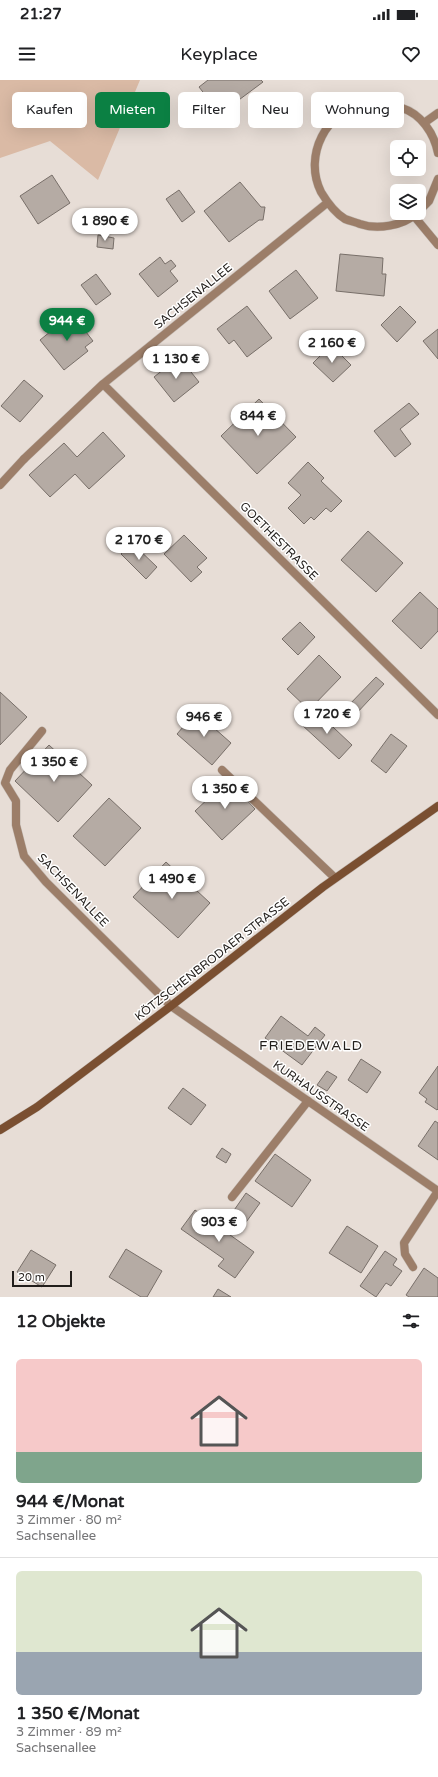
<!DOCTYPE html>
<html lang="de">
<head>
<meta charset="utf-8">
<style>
  :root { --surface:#fff; --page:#f6f6f6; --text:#202124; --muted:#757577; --line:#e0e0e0; --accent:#0b8043 }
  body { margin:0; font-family:"Varela Round",sans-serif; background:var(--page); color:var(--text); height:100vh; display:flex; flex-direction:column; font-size:15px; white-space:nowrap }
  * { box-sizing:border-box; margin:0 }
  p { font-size:13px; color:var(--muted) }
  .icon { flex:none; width:22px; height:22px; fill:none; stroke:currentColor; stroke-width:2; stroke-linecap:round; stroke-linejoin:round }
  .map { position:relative; height:1217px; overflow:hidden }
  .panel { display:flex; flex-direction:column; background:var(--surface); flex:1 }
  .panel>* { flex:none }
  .hud { position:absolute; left:12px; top:12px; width:414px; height:36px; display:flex; gap:8px }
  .controls { position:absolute; left:390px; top:60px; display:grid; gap:8px }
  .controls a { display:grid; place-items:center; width:36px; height:36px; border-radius:6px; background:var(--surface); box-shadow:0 4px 16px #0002; font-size:20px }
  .scale { position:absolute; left:12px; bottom:10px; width:60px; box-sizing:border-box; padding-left:4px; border:2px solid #221e1b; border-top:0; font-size:11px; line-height:14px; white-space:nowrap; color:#221e1b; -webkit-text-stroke:3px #fff; paint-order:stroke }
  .price { position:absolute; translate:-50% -34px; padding:0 9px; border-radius:14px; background:#fff; color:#222; font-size:13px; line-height:26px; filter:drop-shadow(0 1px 2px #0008) }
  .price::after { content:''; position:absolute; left:50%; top:24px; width:12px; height:9px; margin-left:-6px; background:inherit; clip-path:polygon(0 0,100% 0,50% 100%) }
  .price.selected { background:var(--accent); color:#fff }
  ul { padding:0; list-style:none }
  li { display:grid; align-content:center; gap:8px; height:212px; padding:0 16px }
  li+li { border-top:1px solid var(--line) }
  li span { display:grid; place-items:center; height:124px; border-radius:6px; color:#555 }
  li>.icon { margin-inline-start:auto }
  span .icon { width:72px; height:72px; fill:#fffc; stroke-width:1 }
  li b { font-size:17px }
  h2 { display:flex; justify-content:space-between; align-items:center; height:48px; padding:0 16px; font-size:17px }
  .tag { padding:0 14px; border-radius:6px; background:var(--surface); box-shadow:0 4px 16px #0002; font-size:14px; line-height:36px }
  .tag.selected { background:var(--accent); color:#fff }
  .status { display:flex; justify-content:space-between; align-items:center; height:28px; padding:0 20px; background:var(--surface); direction:ltr }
  .status svg { height:11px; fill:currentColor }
  header { display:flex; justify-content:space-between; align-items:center; height:52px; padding:0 16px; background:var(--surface); font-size:18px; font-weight:600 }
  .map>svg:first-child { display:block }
</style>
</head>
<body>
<div class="status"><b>21:27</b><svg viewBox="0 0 49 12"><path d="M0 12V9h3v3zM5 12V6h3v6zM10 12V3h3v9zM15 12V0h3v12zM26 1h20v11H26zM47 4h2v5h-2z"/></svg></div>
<header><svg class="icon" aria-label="menu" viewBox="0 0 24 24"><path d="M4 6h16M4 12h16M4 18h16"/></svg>Keyplace<svg class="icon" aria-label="heart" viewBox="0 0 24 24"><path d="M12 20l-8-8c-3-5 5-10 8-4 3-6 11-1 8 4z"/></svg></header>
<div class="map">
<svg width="438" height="1217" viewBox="0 0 438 1217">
  <rect width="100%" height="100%" fill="#e7ddd6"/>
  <path fill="#dabaa5" d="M 0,0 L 140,0 L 98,100 L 50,61 L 0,78 Z"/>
  <path fill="#b5aba4" stroke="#786f69" d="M 208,0 L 261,0 L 263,2 L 220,34 L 199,7 Z
    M 52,95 L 70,123 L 38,144 L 20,116 Z
    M 240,102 L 261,127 L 265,127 L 263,140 L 259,140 L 229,162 L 204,131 Z
    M 179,110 L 195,132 L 182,142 L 166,119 Z
    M 98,155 L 114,158 L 113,169 L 97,167 Z
    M 340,174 L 383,178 L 382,194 L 386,194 L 384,216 L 336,211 Z
    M 160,177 L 165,184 L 171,180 L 176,186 L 170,191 L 178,201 L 158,217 L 139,194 Z
    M 296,190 L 318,218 L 290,239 L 269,211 Z
    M 96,194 L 111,214 L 96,225 L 81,205 Z
    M 247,226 L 272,258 L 247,277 L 234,260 L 229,264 L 217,249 Z
    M 400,226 L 416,242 L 397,262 L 381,245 Z
    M 72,234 L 93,261 L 85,267 L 88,271 L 64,290 L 40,260 Z
    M 438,249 L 438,279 L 423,261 Z
    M 331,265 L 351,285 L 333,302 L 313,283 Z
    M 179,277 L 199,302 L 174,322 L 154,297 Z
    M 24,300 L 43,316 L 20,342 L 1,326 Z
    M 259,319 L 296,357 L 257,394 L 221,356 Z
    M 409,323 L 419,334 L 400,349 L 411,364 L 395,377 L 374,351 Z
    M 103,352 L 125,376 L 89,409 L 75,394 L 50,417 L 29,395 L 64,363 L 77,377 Z
    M 308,382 L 324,398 L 321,401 L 342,421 L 331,432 L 326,428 L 314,440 L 311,437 L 304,444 L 288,428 L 301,415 L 288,403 Z
    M 368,451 L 403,483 L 376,512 L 341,480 Z
    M 184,455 L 207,478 L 197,487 L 202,492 L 191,502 L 164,474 Z
    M 132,463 L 157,487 L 146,499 L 121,474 Z
    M 420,512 L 438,529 L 438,551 L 421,569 L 392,541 Z
    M 300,542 L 315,557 L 298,575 L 282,559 Z
    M 319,575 L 341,597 L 309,630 L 287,609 Z
    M 376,597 L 384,604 L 355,635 L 347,627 Z
    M 0,612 L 27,637 L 0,665 Z
    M 316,631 L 352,665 L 339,679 L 302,645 Z
    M 196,632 L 231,663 L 212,685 L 177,654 Z
    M 391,654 L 407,666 L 386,693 L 371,681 Z
    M 49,665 L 92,705 L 58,742 L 15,701 Z
    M 228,700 L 255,729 L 222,760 L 195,731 Z
    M 109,718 L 141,748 L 105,786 L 73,756 Z
    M 166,782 L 210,823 L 178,858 L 133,817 Z
    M 281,936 L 308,956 L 315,947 L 325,955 L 302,985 L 265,958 Z
    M 361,979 L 381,992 L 367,1013 L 348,1000 Z
    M 438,986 L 438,1029 L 437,1030 L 425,1022 L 427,1019 L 419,1013 Z
    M 327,991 L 337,997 L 327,1011 L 317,1005 Z
    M 183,1008 L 206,1025 L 191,1045 L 168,1028 Z
    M 435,1041 L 438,1043 L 438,1080 L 418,1066 Z
    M 222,1068 L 231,1074 L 226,1083 L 216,1077 Z
    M 275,1074 L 311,1100 L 292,1127 L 255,1101 Z
    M 246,1113 L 260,1123 L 244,1145 L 230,1136 Z
    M 195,1130 L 254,1172 L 235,1198 L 218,1186 L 224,1179 L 181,1149 Z
    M 347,1146 L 378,1166 L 361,1193 L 329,1173 Z
    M 126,1169 L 162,1191 L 147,1217 L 141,1217 L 109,1197 Z
    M 31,1170 L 56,1185 L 42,1207 L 17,1192 Z
    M 385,1171 L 397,1179 L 393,1185 L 402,1191 L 391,1206 L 386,1203 L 376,1217 L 360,1206 Z
    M 424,1188 L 438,1198 L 438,1217 L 409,1217 L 406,1215 Z
    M 218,1209 L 231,1217 L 213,1217 Z"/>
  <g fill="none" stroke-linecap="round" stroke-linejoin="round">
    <g stroke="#c4bbb4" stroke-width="9">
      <path id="lane" d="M 0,405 L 24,379
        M 222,690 L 335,798
        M 232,1117 L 308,1021
        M 413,1187 L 405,1174 L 404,1163 L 438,1111"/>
    </g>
    <g stroke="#c4bbb4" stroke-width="9">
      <path id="street" d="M 424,43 L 438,33
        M 419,131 L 429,121 L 438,99
        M 417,133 C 403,146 377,150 360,144 C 355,142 350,141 345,139 C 335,133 327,122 321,112 C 303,76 326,30 366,23 C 378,21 390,24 402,28 C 421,34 434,53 438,73
        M 414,136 L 438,165
        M 103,304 L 438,635
        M 24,379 L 103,304 L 327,123
        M 42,651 L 10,690 L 5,703 L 16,721 L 16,745 L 24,776 L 46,802 L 171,926 L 438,1111"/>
    </g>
    <g stroke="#c4bbb4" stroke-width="9">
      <path id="secondary" d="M 0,1050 L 37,1027 L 171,926 L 323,807 L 438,726"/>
    </g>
    <use href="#lane" stroke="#9c7e69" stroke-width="8"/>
    <use href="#street" stroke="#9c7e69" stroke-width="8"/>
    <use href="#secondary" stroke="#7a4f31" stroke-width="8"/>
  </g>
  <g text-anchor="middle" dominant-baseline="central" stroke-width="3" stroke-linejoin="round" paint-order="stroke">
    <g font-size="12" fill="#221e1b" stroke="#fff">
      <text transform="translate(193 216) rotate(-39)">SACHSENALLEE</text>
      <text transform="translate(279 461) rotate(45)">GOETHESTRASSE</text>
      <text transform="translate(73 810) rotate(46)">SACHSENALLEE</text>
      <text transform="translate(212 879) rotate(-38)">KÖTZSCHENBRODAER STRASSE</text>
      <text transform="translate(321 1016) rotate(35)">KURHAUSSTRASSE</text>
    </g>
    <g font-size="14" letter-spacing="1" fill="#221e1b" stroke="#fff">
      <text x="311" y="965">FRIEDEWALD</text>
    </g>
  </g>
</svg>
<div class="controls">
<a><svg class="icon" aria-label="locate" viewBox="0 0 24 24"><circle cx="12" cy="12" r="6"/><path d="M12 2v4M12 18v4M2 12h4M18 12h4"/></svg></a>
<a><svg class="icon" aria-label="layers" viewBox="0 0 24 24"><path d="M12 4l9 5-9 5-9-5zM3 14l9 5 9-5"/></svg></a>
</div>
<div class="scale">20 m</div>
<b class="price" style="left:105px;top:162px">1 890 €</b>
<b class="price selected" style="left:67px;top:262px">944 €</b>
<b class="price" style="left:332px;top:284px">2 160 €</b>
<b class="price" style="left:176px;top:300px">1 130 €</b>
<b class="price" style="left:258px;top:357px">844 €</b>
<b class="price" style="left:139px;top:481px">2 170 €</b>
<b class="price" style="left:327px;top:655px">1 720 €</b>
<b class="price" style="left:204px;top:658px">946 €</b>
<b class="price" style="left:54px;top:703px">1 350 €</b>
<b class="price" style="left:225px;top:730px">1 350 €</b>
<b class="price" style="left:172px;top:820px">1 490 €</b>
<b class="price" style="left:219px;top:1163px">903 €</b>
<div class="hud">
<a class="tag">Kaufen</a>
<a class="tag selected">Mieten</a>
<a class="tag">Filter</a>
<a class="tag">Neu</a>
<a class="tag">Wohnung</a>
</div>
</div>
<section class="panel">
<h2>12 Objekte<svg class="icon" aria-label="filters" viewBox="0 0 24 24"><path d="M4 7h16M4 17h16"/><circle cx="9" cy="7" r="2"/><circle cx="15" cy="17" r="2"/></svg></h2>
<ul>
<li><span style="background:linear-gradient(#f6c9c9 75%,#7fa58c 0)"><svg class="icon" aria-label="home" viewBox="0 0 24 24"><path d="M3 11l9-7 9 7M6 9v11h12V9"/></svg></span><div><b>944 €/Monat</b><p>3 Zimmer · 80 m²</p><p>Sachsenallee</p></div></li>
<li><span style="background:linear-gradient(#dfe7d0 65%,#9aa5b1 0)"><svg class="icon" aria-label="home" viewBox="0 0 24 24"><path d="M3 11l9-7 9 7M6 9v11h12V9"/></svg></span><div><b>1 350 €/Monat</b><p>3 Zimmer · 89 m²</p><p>Sachsenallee</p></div></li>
</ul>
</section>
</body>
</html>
